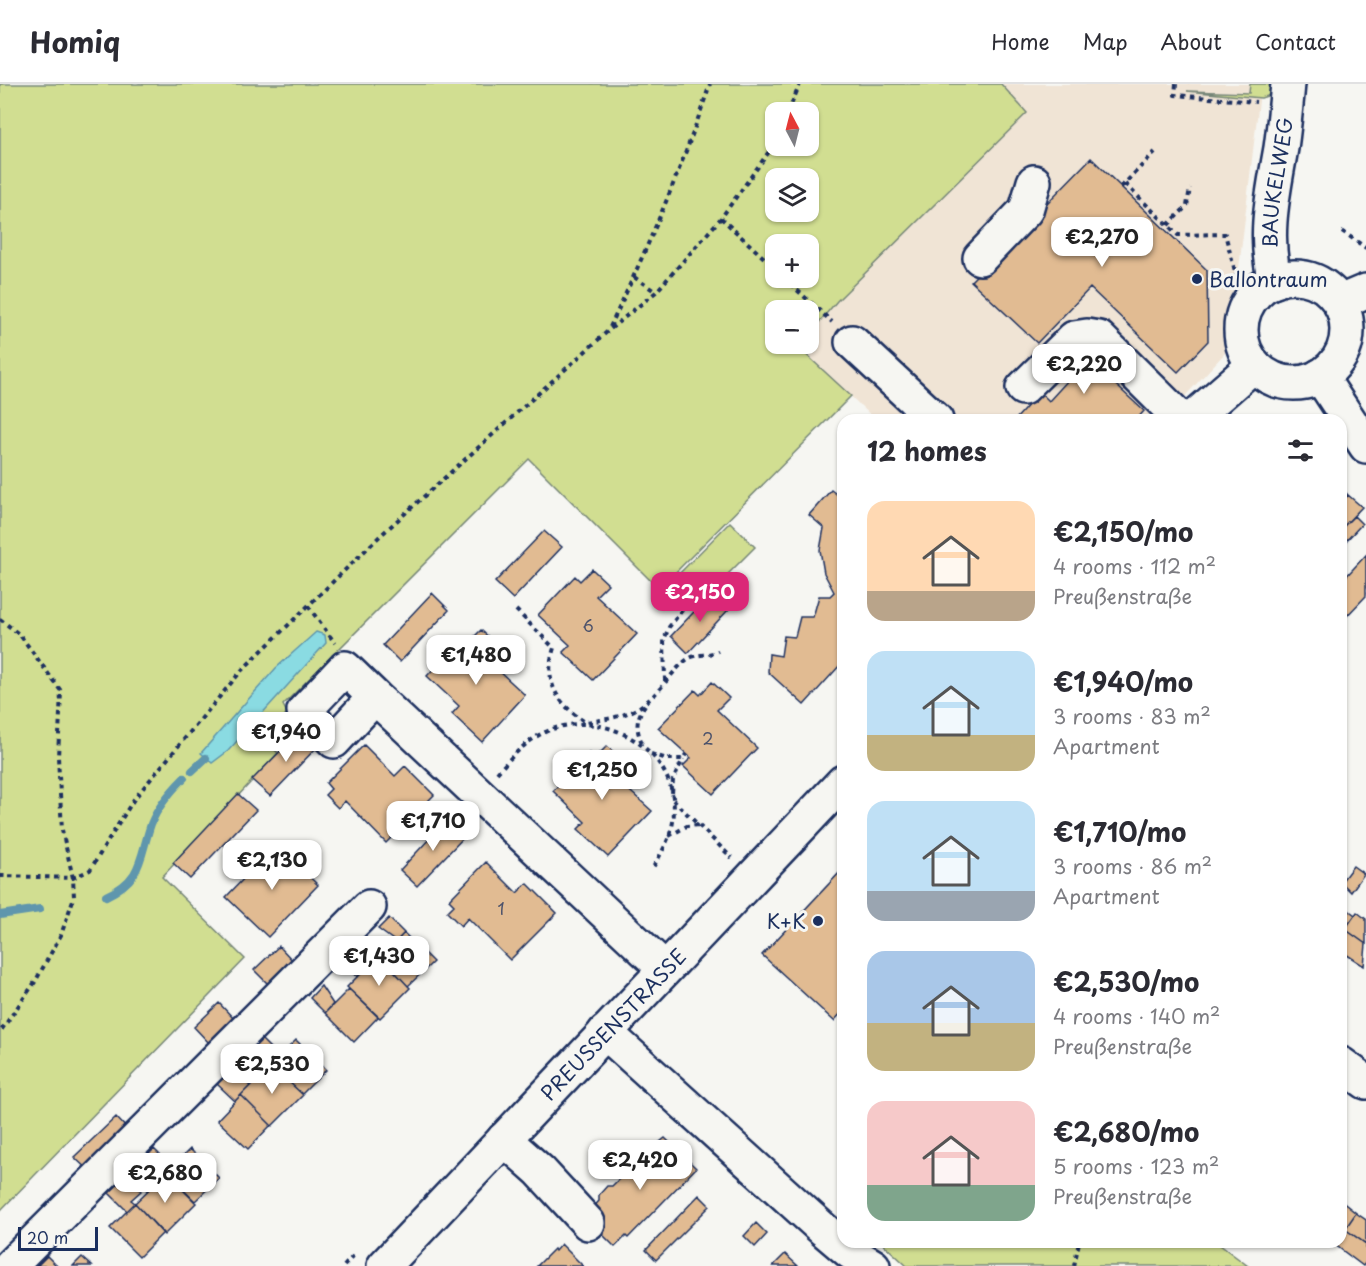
<!DOCTYPE html>
<html lang="en">
<head>
<meta charset="utf-8">
<style>
  :root { --surface:#fff; --page:#f7f7f7; --text:#2b2b33; --muted:#7c7c81; --line:#e1e1e2; --accent:#db2777 }
  body { margin:0; font-family:"Playpen Sans",sans-serif; background:var(--page); color:var(--text); height:100vh; display:flex; flex-direction:column; font-size:22px; white-space:nowrap }
  * { box-sizing:border-box; margin:0 }
  p { font-size:20px; color:var(--muted) }
  .icon { flex:none; width:33px; height:33px; fill:none; stroke:currentColor; stroke-width:2; stroke-linecap:round; stroke-linejoin:round }
  .map { position:relative; flex:1; overflow:hidden }
  .side { position:absolute; left:837px; top:330px; width:510px; height:834px; display:flex; flex-direction:column; background:var(--surface); border-radius:18px; box-shadow:0 2px 4px #0004 }
  .side>* { flex:none }
  .needle { width:39px; rotate:353deg }
  .controls { position:absolute; left:765px; top:18px; display:grid; gap:12px }
  .controls a { display:grid; place-items:center; width:54px; height:54px; border-radius:12px; background:var(--surface); box-shadow:0 2px 4px #0004; font-size:30px }
  .scale { position:absolute; left:18px; bottom:15px; width:80px; box-sizing:border-box; padding-left:6px; border:3px solid #1b2f5e; border-top:0; font-size:16px; line-height:21px; white-space:nowrap; color:#1b2f5e; -webkit-text-stroke:4px #f6f6f2; paint-order:stroke }
  .price { position:absolute; translate:-50% -51px; padding:0 14px; border-radius:12px; background:#fff; color:#222; font-size:20px; line-height:39px; filter:drop-shadow(0 2px 3px #0008) }
  .price::after { content:''; position:absolute; left:50%; top:36px; width:18px; height:14px; margin-left:-9px; background:inherit; clip-path:polygon(0 0,100% 0,50% 100%) }
  .price.active { background:var(--accent); color:#fff }
  ul { padding:0; list-style:none }
  li { display:flex; align-items:center; gap:18px; height:150px; padding:0 30px }
  li span { display:grid; place-items:center; flex:none; width:168px; height:120px; border-radius:18px; color:#555 }
  li>.icon { margin-inline-start:auto }
  span .icon { width:72px; height:72px; fill:#fffc; stroke-width:1 }
  li b { font-size:26px }
  h2 { display:flex; justify-content:space-between; align-items:center; height:72px; padding:0 30px; font-size:26px }
  header { display:flex; align-items:center; gap:36px; box-sizing:border-box; height:84px; padding:0 30px; background:var(--surface); border-bottom:2px solid var(--line) }
  header strong { font-size:28px }
  nav { display:flex; gap:33px; margin-inline-start:auto; font-size:21px }
  .map>svg:first-child { display:block }
</style>
</head>
<body>
<header>
<strong>Homiq</strong>
<nav><a>Home</a><a>Map</a><a>About</a><a>Contact</a></nav>
</header>
<div class="map">
<svg width="1366" height="1182" viewBox="0 0 1366 1182">
  <rect width="100%" height="100%" fill="#f6f6f2"/>
  <filter id="ink" filterUnits="userSpaceOnUse"><feTurbulence type="fractalNoise" baseFrequency=".0167" numOctaves="2"/><feDisplacementMap in="SourceGraphic" scale="12" xChannelSelector="R" yChannelSelector="G"/><feConvolveMatrix kernelMatrix="1 2 1 2 8 2 1 2 1" color-interpolation-filters="sRGB"/></filter>
  <g filter="url(#ink)">
    <path fill="#f0e4d5" d="M 1001,0 L 1261,0 L 1239,184 L 1225,269 L 1163,336 L 876,336 L 798,263 L 801,260 L 808,260 L 809,250 L 837,217 L 1026,30 Z"/>
    <path fill="#d1de91" stroke="#768678" stroke-width="1.5" fill-rule="evenodd" d="M 0,0 L 1001,0 L 1027,29 L 837,217 L 809,250 L 808,226 L 776,226 L 776,260 L 801,260 L 798,263 L 851,312 L 659,505 L 529,375 L 283,621 L 287,629 L 263,654 L 278,669 L 162,793 L 245,875 L 0,1127 ZM 776,28 L 808,28 L 808,62 L 776,62 ZM 776,94 L 808,94 L 808,128 L 776,128 ZM 776,160 L 808,160 L 808,194 L 776,194 Z
      M 1250,0 L 1275,0 L 1274,10 L 1261,14 L 1187,7 L 1249,9 Z
      M 730,438 L 755,463 L 696,522 L 672,497 Z
      M 881,1158 L 1216,1158 L 1248,1182 L 907,1182 Z"/>
    <path fill="#8adbe2" stroke="#5e96ad" stroke-width="1.5" d="M 316,548 L 325,551 L 326,559 L 228,667 L 212,679 L 201,669 L 276,584 Z"/>
    <g fill="none" stroke-linecap="round" stroke-linejoin="round">
      <path stroke="#5e96ad" stroke-width="8" d="M 192,687 L 206,674
        M 106,812 C 143,795 139,775 151,740 C 158,722 170,708 184,694
        M 0,831 L 40,825"/>
    </g>
    <path fill="#e1bb92" stroke="#1b2f5e" stroke-width="1.5" d="M 1091,74 L 1207,186 L 1208,257 L 1178,288 L 1090,204 L 1037,259 L 971,197 Z
      M 1072,262 L 1087,276 L 1094,269 L 1111,284 L 1105,291 L 1144,327 L 1136,336 L 1015,336 L 1040,308 L 1049,317 L 1070,294 L 1056,280 Z
      M 1341,404 L 1348,411 L 1341,419 Z
      M 831,406 L 843,415 L 843,582 L 841,580 L 804,621 L 768,588 L 769,570 L 781,572 L 784,552 L 795,553 L 800,533 L 813,533 L 819,512 L 830,512 L 834,508 L 824,489 L 820,466 L 824,444 L 809,431 Z
      M 1348,411 L 1362,423 L 1341,445 L 1341,419 Z
      M 1354,432 L 1362,440 L 1343,460 L 1341,445 Z
      M 544,447 L 562,463 L 513,515 L 495,498 Z
      M 1366,471 L 1366,512 L 1343,536 L 1341,534 L 1341,498 Z
      M 592,485 L 608,500 L 596,512 L 637,550 L 593,596 L 563,568 L 570,561 L 538,531 L 575,492 L 580,497 Z
      M 432,509 L 449,526 L 400,578 L 383,561 Z
      M 712,509 L 729,525 L 688,569 L 671,552 Z
      M 481,546 L 497,561 L 485,574 L 525,611 L 482,658 L 452,630 L 459,622 L 427,592 L 463,553 L 469,558 Z
      M 712,598 L 729,614 L 717,626 L 757,664 L 713,710 L 683,682 L 691,674 L 658,644 L 695,606 L 700,611 Z
      M 302,645 L 319,661 L 270,712 L 252,696 Z
      M 364,661 L 395,692 L 405,682 L 434,711 L 386,759 L 345,717 L 338,724 L 325,711 L 331,705 L 326,699 Z
      M 607,662 L 623,677 L 611,690 L 652,727 L 608,773 L 578,745 L 585,738 L 553,707 L 589,669 L 595,674 Z
      M 238,710 L 256,726 L 190,795 L 173,779 Z
      M 449,734 L 466,751 L 417,802 L 400,786 Z
      M 276,761 L 318,801 L 268,853 L 226,813 Z
      M 486,778 L 517,809 L 527,799 L 557,829 L 510,876 L 468,834 L 461,842 L 447,828 L 454,821 L 449,816 Z
      M 1353,782 L 1364,790 L 1351,808 L 1341,798 Z
      M 843,785 L 843,927 L 834,937 L 762,871 Z
      M 1347,825 L 1355,831 L 1345,845 L 1341,842 L 1341,833 Z
      M 1357,828 L 1366,835 L 1366,860 L 1345,845 Z
      M 389,834 L 404,849 L 396,858 L 378,845 Z
      M 1345,845 L 1366,860 L 1364,882 L 1341,867 L 1341,850 Z
      M 404,849 L 433,878 L 408,902 L 381,873 Z
      M 351,860 L 368,882 L 358,893 L 336,876 Z
      M 279,862 L 294,878 L 269,901 L 254,886 Z
      M 379,871 L 410,904 L 380,934 L 347,903 Z
      M 321,902 L 333,920 L 325,929 L 310,914 Z
      M 349,905 L 378,933 L 354,958 L 325,929 Z
      M 219,919 L 234,935 L 209,959 L 194,943 Z
      M 261,955 L 279,973 L 262,986 L 246,971 Z
      M 296,956 L 326,986 L 302,1010 L 271,981 Z
      M 271,981 L 303,1011 L 272,1042 L 241,1011 Z
      M 232,984 L 250,1002 L 235,1017 L 217,1000 Z
      M 241,1011 L 271,1041 L 248,1065 L 217,1036 Z
      M 116,1033 L 131,1049 L 90,1088 L 74,1073 Z
      M 665,1054 L 696,1084 L 628,1154 L 626,1152 L 615,1163 L 597,1145 L 590,1127 L 599,1117 L 599,1111 L 607,1102 L 612,1102 L 633,1081 L 632,1077 L 640,1069 L 646,1069 Z
      M 154,1065 L 172,1083 L 156,1098 L 139,1080 Z
      M 190,1065 L 219,1094 L 195,1117 L 166,1089 Z
      M 166,1089 L 196,1119 L 164,1151 L 135,1119 Z
      M 127,1092 L 141,1107 L 131,1116 L 135,1119 L 127,1127 L 109,1109 Z
      M 699,1111 L 710,1122 L 656,1176 L 646,1166 Z
      M 1341,1117 L 1356,1129 L 1345,1145 L 1341,1142 Z
      M 135,1119 L 163,1149 L 139,1173 L 110,1144 Z
      M 1356,1129 L 1366,1136 L 1366,1160 L 1345,1145 Z
      M 756,1139 L 767,1150 L 755,1163 L 744,1152 Z
      M 1345,1145 L 1366,1160 L 1366,1178 L 1363,1182 L 1334,1160 L 1341,1158 L 1341,1150 Z
      M 561,1160 L 583,1182 L 537,1182 L 554,1165 L 555,1167 Z
      M 785,1170 L 798,1182 L 773,1182 Z
      M 47,1172 L 57,1182 L 37,1182 Z
      M 82,1173 L 92,1182 L 73,1182 Z"/>
    <g fill="none" stroke-linecap="round" stroke-linejoin="round">
      <g stroke="#1b2f5e" stroke-width="38">
        <g id="minor">
          <path d="M 980,174 L 1026,126 L 1034,98"/>
          <circle cx="1294" cy="246" r="53"/>
          <path id="s1" d="M 1275,197 C 1263,151 1273,110 1281,64 C 1284,43 1286,21 1288,0"/>
          <path d="M 1340,218 L 1366,207"/>
          <path d="M 852,258 L 936,336"/>
          <path d="M 1320,292 L 1366,362"/>
          <path d="M 1023,304 L 1074,254 L 1087,252 L 1099,254 L 1182,336"/>
          <path d="M 1191,336 L 1254,281"/>
          <path d="M 375,613 L 345,584 L 304,627 L 334,657 L 375,613 L 665,885"/>
          <path d="M 605,948 L 824,1146 L 850,1168 L 873,1182"/>
          <path d="M 1341,980 L 1366,998"/>
          <path d="M 504,1055 L 540,1087 L 588,1139"/>
          <path d="M 10,1182 L 369,823"/>
          <path id="s2" d="M 384,1182 L 843,698"/>
        </g>
      </g>
      <path stroke="#1b2f5e" stroke-width="4" stroke-dasharray="4.5 4.5" stroke-linecap="butt" d="M 1176,0 L 1175,11 L 1256,18
        M 788,28 L 800,0
        M 1125,100 L 1178,151 L 1225,150 L 1239,202
        M 1121,103 L 1155,68
        M 721,134 L 776,185
        M 1168,141 L 1187,122 L 1190,104
        M 1342,147 L 1366,164
        M 634,193 L 656,208
        M 784,194 L 832,238
        M 610,243 C 648,163 682,84 710,0
        M 308,522 L 335,559
        M 516,526 L 554,564 C 543,598 557,619 585,638 C 606,636 630,632 646,618 C 661,607 670,590 684,578 C 695,568 706,573 718,567
        M 0,535 L 20,551 L 61,607 L 58,673 L 62,746 L 73,794 L 74,813 L 61,851 L 35,898 L 0,948
        M 665,597 L 664,556 L 669,543 L 684,524 L 683,514 L 673,500
        M 642,659 C 635,643 636,635 646,619
        M 651,670 L 667,675 L 683,675 L 686,670
        M 497,689 C 512,672 529,654 550,646 C 611,622 687,674 672,743 C 668,758 660,772 652,785
        M 672,709 L 673,696 L 683,675
        M 673,716 L 732,774
        M 669,752 L 687,742 L 698,741
        M 0,792 L 73,794 L 90,786 L 134,715 L 242,586 L 381,451 L 609,246 L 656,208 L 721,134 L 776,58
        M 344,1182 L 356,1169
        M 1074,1182 L 1079,1158"/>
      <use href="#minor" stroke="#f6f6f2" stroke-width="33"/>
    </g>
  </g>
  <g fill="#1b2f5e" stroke="#f6f6f2" stroke-width="2">
    <circle cx="1197" cy="195" r="6"/>
    <circle cx="818" cy="837" r="6"/>
  </g>
  <g text-anchor="middle" dominant-baseline="central" stroke-width="6" stroke-linejoin="round" paint-order="stroke">
    <g font-size="16" fill="#4c526b">
      <text x="588" y="541">6</text>
      <text x="708" y="654">2</text>
      <text x="501" y="824">1</text>
    </g>
    <g font-size="20" fill="#1b2f5e" stroke="#f6f6f2">
      <text stroke="none"><textPath href="#s1" startOffset="99">BAUKELWEG</textPath></text>
      <text stroke="none"><textPath href="#s2" startOffset="333">PREUSSENSTRASSE</textPath></text>
    </g>
    <g font-size="20" fill="#1b2f5e" stroke="#f6f6f2" text-anchor="start">
      <text x="1209" y="195">Ballontraum</text>
      <text x="806" y="837" text-anchor="end">K+K</text>
    </g>
  </g>
</svg>
<div class="controls">
<a><svg class="needle" viewBox="-14 -14 28 28"><path d="M0-13l5 13h-10z" fill="#e53935"/><path d="M0 13l5-13h-10z" fill="#7c7c81"/></svg></a>
<a><svg class="icon" aria-label="layers" viewBox="0 0 24 24"><path d="M12 4l9 5-9 5-9-5zM3 14l9 5 9-5"/></svg></a>
<a>+</a>
<a>−</a>
</div>
<div class="scale">20 m</div>
<b class="price" style="left:1102px;top:184px">€2,270</b>
<b class="price" style="left:1084px;top:311px">€2,220</b>
<b class="price active" style="left:700px;top:539px">€2,150</b>
<b class="price" style="left:476px;top:602px">€1,480</b>
<b class="price" style="left:286px;top:679px">€1,940</b>
<b class="price" style="left:602px;top:717px">€1,250</b>
<b class="price" style="left:433px;top:768px">€1,710</b>
<b class="price" style="left:272px;top:807px">€2,130</b>
<b class="price" style="left:379px;top:903px">€1,430</b>
<b class="price" style="left:272px;top:1011px">€2,530</b>
<b class="price" style="left:640px;top:1107px">€2,420</b>
<b class="price" style="left:165px;top:1120px">€2,680</b>
<section class="side">
<h2>12 homes<svg class="icon" aria-label="filters" viewBox="0 0 24 24"><path d="M4 7h16M4 17h16"/><circle cx="9" cy="7" r="2"/><circle cx="15" cy="17" r="2"/></svg></h2>
<ul>
<li><span style="background:linear-gradient(#ffd9b3 75%,#b9a48a 0)"><svg class="icon" aria-label="home" viewBox="0 0 24 24"><path d="M3 11l9-7 9 7M6 9v11h12V9"/></svg></span><div><b>€2,150/mo</b><p>4 rooms · 112 m²</p><p>Preußenstraße</p></div></li>
<li><span style="background:linear-gradient(#bfe0f5 70%,#c2b280 0)"><svg class="icon" aria-label="home" viewBox="0 0 24 24"><path d="M3 11l9-7 9 7M6 9v11h12V9"/></svg></span><div><b>€1,940/mo</b><p>3 rooms · 83 m²</p><p>Apartment</p></div></li>
<li><span style="background:linear-gradient(#bfe0f5 75%,#9aa5b1 0)"><svg class="icon" aria-label="home" viewBox="0 0 24 24"><path d="M3 11l9-7 9 7M6 9v11h12V9"/></svg></span><div><b>€1,710/mo</b><p>3 rooms · 86 m²</p><p>Apartment</p></div></li>
<li><span style="background:linear-gradient(#a9c7e8 60%,#c2b280 0)"><svg class="icon" aria-label="home" viewBox="0 0 24 24"><path d="M3 11l9-7 9 7M6 9v11h12V9"/></svg></span><div><b>€2,530/mo</b><p>4 rooms · 140 m²</p><p>Preußenstraße</p></div></li>
<li><span style="background:linear-gradient(#f6c9c9 70%,#7fa58c 0)"><svg class="icon" aria-label="home" viewBox="0 0 24 24"><path d="M3 11l9-7 9 7M6 9v11h12V9"/></svg></span><div><b>€2,680/mo</b><p>5 rooms · 123 m²</p><p>Preußenstraße</p></div></li>
</ul>
</section>
</div>
</body>
</html>
